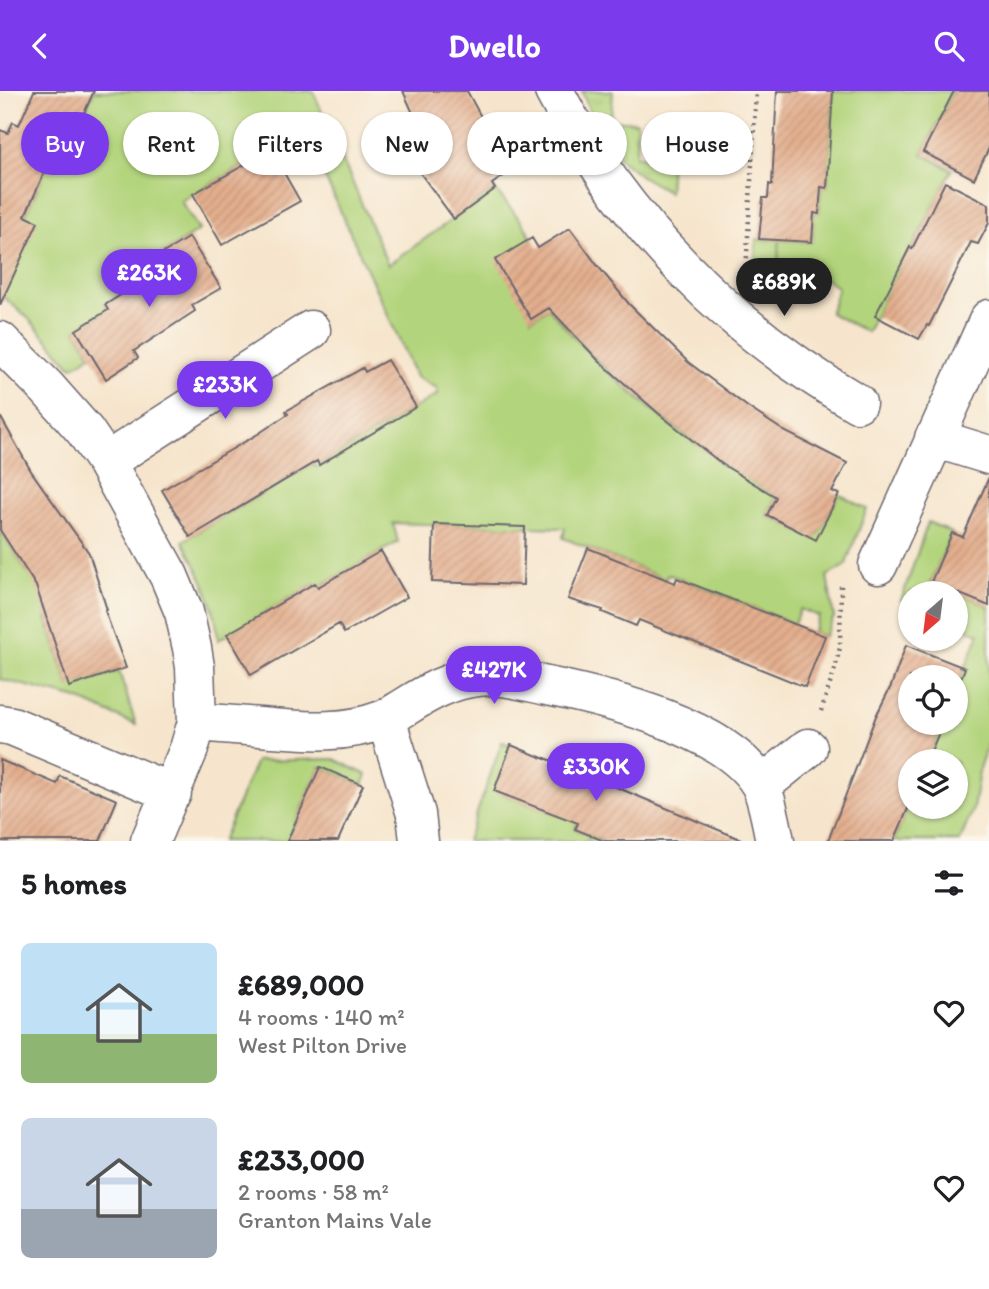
<!DOCTYPE html>
<html lang="en">
<head>
<meta charset="utf-8">
<style>
  :root { --surface:#fff; --page:#f2f2f2; --text:#202124; --muted:#757577; --accent:#7c3aed }
  body { margin:0; font-family:Itim,sans-serif; background:var(--page); color:var(--text); height:100vh; display:flex; flex-direction:column; font-size:26px; white-space:nowrap }
  * { box-sizing:border-box; margin:0 }
  p { font-size:23px; color:var(--muted) }
  .icon { flex:none; width:38px; height:38px; fill:none; stroke:currentColor; stroke-width:2; stroke-linecap:round; stroke-linejoin:round }
  .map { position:relative; height:750px; overflow:hidden }
  .sheet { display:flex; flex-direction:column; background:var(--surface); flex:1 }
  .sheet>* { flex:none }
  .top-card { position:absolute; left:21px; top:21px; width:948px; height:63px; display:flex; gap:14px }
  .needle { width:46px; rotate:208deg }
  .buttons { position:absolute; left:898px; top:490px; display:grid; gap:14px }
  .buttons a { display:grid; place-items:center; width:70px; height:70px; border-radius:50%; background:var(--surface); box-shadow:0 2px 5px #0004; font-size:35px }
  .price { position:absolute; translate:-50% -60px; padding:0 16px; border-radius:24px; background:var(--accent); color:#fff; font-size:23px; line-height:46px; filter:drop-shadow(0 2px 4px #0008) }
  .price::after { content:''; position:absolute; left:50%; top:42px; width:21px; height:16px; margin-left:-10px; background:inherit; clip-path:polygon(0 0,100% 0,50% 100%) }
  .price.selected { background:#222; color:#fff }
  ul { padding:0; list-style:none }
  li { display:flex; align-items:center; gap:21px; height:175px; padding:0 21px }
  li span { display:grid; place-items:center; flex:none; width:196px; height:140px; border-radius:10px; color:#555 }
  li>.icon { margin-inline-start:auto }
  span .icon { width:84px; height:84px; fill:#fffc; stroke-width:1 }
  li b { font-size:30px }
  h2 { display:flex; justify-content:space-between; align-items:center; height:84px; padding:0 21px; font-size:30px }
  .pill { padding:0 24px; border-radius:32px; background:var(--surface); box-shadow:0 2px 5px #0004; font-size:24px; line-height:63px }
  .pill.selected { background:var(--accent); color:#fff }
  header { display:flex; justify-content:space-between; align-items:center; height:91px; padding:0 21px; background:var(--accent); color:#fff; font-size:32px; font-weight:800 }
  .map>svg:first-child { display:block }
</style>
</head>
<body>
<header><svg class="icon" aria-label="back" viewBox="0 0 24 24"><path d="M15 5l-7 7 7 7"/></svg>Dwello<svg class="icon" aria-label="search" viewBox="0 0 24 24"><circle cx="10" cy="10" r="6"/><path d="M15 15l6 6"/></svg></header>
<div class="map">
<svg width="989" height="750" viewBox="0 0 989 750">
  <defs>
    <pattern id="grass-tufts" width="24" height="20" patternUnits="userSpaceOnUse" patternTransform="scale(1.75)"><rect width="24" height="20" fill="#b2d47c"/><path d="M3 7l-1-3M5 7V3M7 7l1-3M15 17l-1-3M17 17v-4M19 17l1-3" fill="none" stroke="#99b66c"/></pattern>
    <pattern id="building-hatch" width="6" height="6" patternUnits="userSpaceOnUse" patternTransform="scale(1.75)"><rect width="6" height="6" fill="#e3ae8d"/><path d="M-1 1l2-2M0 6l6-6M5 7l2-2" fill="none" stroke="#c2957b"/></pattern>
  </defs>
  <rect width="100%" height="100%" fill="#fbf7ec"/>
  <filter id="ink" filterUnits="userSpaceOnUse"><feTurbulence type="fractalNoise" baseFrequency=".0143" numOctaves="2"/><feDisplacementMap in="SourceGraphic" scale="14" xChannelSelector="R" yChannelSelector="G"/><feConvolveMatrix kernelMatrix="1 2 1 2 8 2 1 2 1" color-interpolation-filters="sRGB"/></filter>
  <filter id="wash" filterUnits="userSpaceOnUse"><feTurbulence type="fractalNoise" baseFrequency=".00686" numOctaves="4" result="noise"/><feDisplacementMap in="SourceGraphic" scale="28" xChannelSelector="R" yChannelSelector="G"/><feGaussianBlur stdDeviation="1.57" result="paint"/><feColorMatrix in="noise" values="0 0 0 0 0 0 0 0 0 0 0 0 0 0 0 0 0 1.4 0 .05"/><feComposite in="paint" operator="in"/></filter>
  <g filter="url(#wash)">
    <rect width="100%" height="100%" fill="#f6e5cc"/>
    <path fill="url(#grass-tufts)" stroke="#6a7b5c" stroke-width="2" d="M 582,0 L 613,0 L 611,29 L 637,31 L 636,65 L 671,67 L 669,101 L 641,85 L 616,64 L 596,37 Z
      M 756,148 L 780,149 L 778,169 L 796,171 C 785,188 776,213 753,198 Z"/>
    <path fill="#b2d47c" stroke="#6a7b5c" stroke-width="2" d="M 94,0 L 313,0 L 388,174 L 495,98 L 522,131 L 532,147 L 531,228 L 549,217 C 611,294 693,354 776,406 L 767,424 L 816,448 L 839,403 L 867,418 L 845,475 L 827,485 L 834,526 L 825,545 L 813,541 L 819,525 L 800,518 L 794,533 L 668,483 L 665,488 L 563,447 L 565,437 L 393,432 L 398,451 L 318,496 L 315,492 L 218,549 C 217,514 199,480 183,450 L 310,374 L 313,373 L 316,376 L 438,303 L 437,297 L 416,286 L 304,40 L 181,110 L 199,139 L 160,164 L 166,175 L 105,213 L 108,219 L 76,239 L 91,264 L 72,276 L 27,226 L 0,203 L 25,125 L 53,62 L 64,67 Z
      M 833,0 L 954,0 L 922,63 L 952,79 L 912,157 L 910,157 L 867,241 L 830,222 L 838,197 L 803,171 L 778,169 L 780,149 L 812,151 L 814,122 L 819,122 L 821,96 L 827,96 Z
      M 928,431 L 952,442 L 931,491 L 989,515 L 989,649 L 980,674 L 973,718 L 960,750 L 894,750 L 910,711 L 910,716 L 956,716 L 956,670 L 927,670 L 943,632 L 956,632 L 956,600 L 979,543 L 956,533 L 956,502 L 910,502 L 910,514 L 901,510 Z
      M 0,439 L 28,482 L 73,452 L 46,527 L 69,595 L 119,580 L 136,634 L 78,608 L 0,588 Z
      M 502,651 L 511,654 L 495,700 L 561,725 L 579,680 L 596,688 L 575,738 L 603,750 L 467,750 Z
      M 334,668 L 367,684 L 363,694 L 320,676 L 287,750 L 222,750 L 256,670 Z"/>
    <g id="blocks">
      <path fill="url(#building-hatch)" d="M 34,0 L 94,0 L 64,67 L 53,62 L 25,125 L 38,131 L 0,214 L 0,39 L 8,42 L 13,31 L 19,34 Z
        M 403,0 L 467,0 L 493,48 L 512,79 L 492,93 L 495,98 L 454,128 L 418,79 L 433,67 Z
        M 777,0 L 833,0 L 827,97 L 821,96 L 819,123 L 814,122 L 812,151 L 759,148 L 763,107 L 768,107 L 769,93 L 772,94 Z
        M 954,0 L 989,0 L 989,57 L 974,88 L 923,61 Z
        M 271,59 L 300,110 L 222,154 L 193,103 Z
        M 945,91 L 989,113 L 989,132 L 978,153 L 971,151 L 929,235 L 927,234 L 919,248 L 875,225 L 910,156 L 912,158 Z
        M 570,137 L 597,174 L 629,213 L 688,271 L 749,317 L 784,340 L 847,372 L 832,401 L 839,403 L 816,449 L 767,424 L 776,406 L 722,373 L 658,322 L 599,270 L 549,217 L 531,228 L 495,169 L 532,147 L 538,157 Z
        M 189,146 L 221,197 L 192,214 L 195,220 L 134,260 L 138,267 L 106,288 L 76,239 L 108,219 L 105,214 L 166,175 L 160,164 Z
        M 387,269 L 416,316 L 319,374 L 317,370 L 190,446 L 162,399 L 258,343 L 288,323 L 286,320 L 363,277 L 365,281 Z
        M 0,325 L 31,380 L 89,462 L 107,519 L 105,520 L 126,577 L 69,596 L 36,495 L 0,439 Z
        M 989,386 L 989,515 L 931,491 L 952,442 L 963,446 Z
        M 434,433 L 525,436 L 523,494 L 432,491 Z
        M 588,457 L 675,492 L 677,487 L 825,545 L 805,596 L 639,529 L 636,535 L 602,521 L 603,519 L 568,508 Z
        M 381,460 L 407,506 L 344,542 L 339,533 L 251,584 L 227,543 L 315,492 L 318,496 Z
        M 906,554 L 965,577 L 956,600 L 956,586 L 910,586 L 910,632 L 943,632 L 927,670 L 910,670 L 910,713 L 894,750 L 828,750 L 876,625 L 891,595 Z
        M 511,654 L 545,668 L 545,667 L 561,673 L 745,750 L 604,750 L 575,738 L 578,732 L 494,700 Z
        M 0,669 L 57,693 L 60,685 L 117,709 L 100,750 L 0,750 Z
        M 320,676 L 363,694 L 338,750 L 287,750 Z"/>
    </g>
  </g>
  <g filter="url(#ink)">
    <use href="#blocks" fill-opacity="0" stroke="#6c666e" stroke-width="2"/>
    <g fill="none" stroke-linecap="round" stroke-linejoin="round">
      <g stroke="#6c666e" stroke-width="41">
        <path id="minor" d="M 554,0 C 622,130 730,239 857,312
          M 0,250 L 47,297 L 85,340 L 106,371 L 169,485 L 184,521 L 192,557 L 195,576 L 197,631 L 189,658 L 150,750
          M 934,347 L 989,364
          M 106,371 L 311,239
          M 878,474 L 989,228
          M 386,628 L 416,723 L 419,750
          M 197,631 C 222,633 247,635 272,637 C 310,640 345,643 382,629 C 390,626 398,620 405,616 C 427,602 452,588 478,586 C 501,583 524,590 547,595 C 607,607 727,637 760,693 C 767,706 772,735 775,750
          M 0,633 L 12,635 L 172,702
          M 761,695 L 808,657"/>
      </g>
      <path stroke="#6c666e" stroke-width="4.5" stroke-dasharray="2 5" stroke-linecap="butt" d="M 746,181 L 756,0
        M 821,620 L 835,578 L 840,556 L 841,492"/>
      <use href="#minor" stroke="#fff" stroke-width="38"/>
    </g>
  </g>
</svg>
<div class="buttons">
<a><svg class="needle" viewBox="-14 -14 28 28"><path d="M0-13l5 13h-10z" fill="#e53935"/><path d="M0 13l5-13h-10z" fill="#757577"/></svg></a>
<a><svg class="icon" aria-label="locate" viewBox="0 0 24 24"><circle cx="12" cy="12" r="6"/><path d="M12 2v4M12 18v4M2 12h4M18 12h4"/></svg></a>
<a><svg class="icon" aria-label="layers" viewBox="0 0 24 24"><path d="M12 4l9 5-9 5-9-5zM3 14l9 5 9-5"/></svg></a>
</div>
<b class="price" style="left:149px;top:218px">£263K</b>
<b class="price selected" style="left:784px;top:227px">£689K</b>
<b class="price" style="left:225px;top:330px">£233K</b>
<b class="price" style="left:494px;top:615px">£427K</b>
<b class="price" style="left:596px;top:712px">£330K</b>
<div class="top-card">
<a class="pill selected">Buy</a>
<a class="pill">Rent</a>
<a class="pill">Filters</a>
<a class="pill">New</a>
<a class="pill">Apartment</a>
<a class="pill">House</a>
</div>
</div>
<section class="sheet">
<h2>5 homes<svg class="icon" aria-label="filters" viewBox="0 0 24 24"><path d="M4 7h16M4 17h16"/><circle cx="9" cy="7" r="2"/><circle cx="15" cy="17" r="2"/></svg></h2>
<ul>
<li><span style="background:linear-gradient(#bfe0f5 65%,#8fb573 0)"><svg class="icon" aria-label="home" viewBox="0 0 24 24"><path d="M3 11l9-7 9 7M6 9v11h12V9"/></svg></span><div><b>£689,000</b><p>4 rooms · 140 m²</p><p>West Pilton Drive</p></div><svg class="icon" aria-label="heart" viewBox="0 0 24 24"><path d="M12 20l-8-8c-3-5 5-10 8-4 3-6 11-1 8 4z"/></svg></li>
<li><span style="background:linear-gradient(#c9d6e8 65%,#9aa5b1 0)"><svg class="icon" aria-label="home" viewBox="0 0 24 24"><path d="M3 11l9-7 9 7M6 9v11h12V9"/></svg></span><div><b>£233,000</b><p>2 rooms · 58 m²</p><p>Granton Mains Vale</p></div><svg class="icon" aria-label="heart" viewBox="0 0 24 24"><path d="M12 20l-8-8c-3-5 5-10 8-4 3-6 11-1 8 4z"/></svg></li>
</ul>
</section>
</body>
</html>
